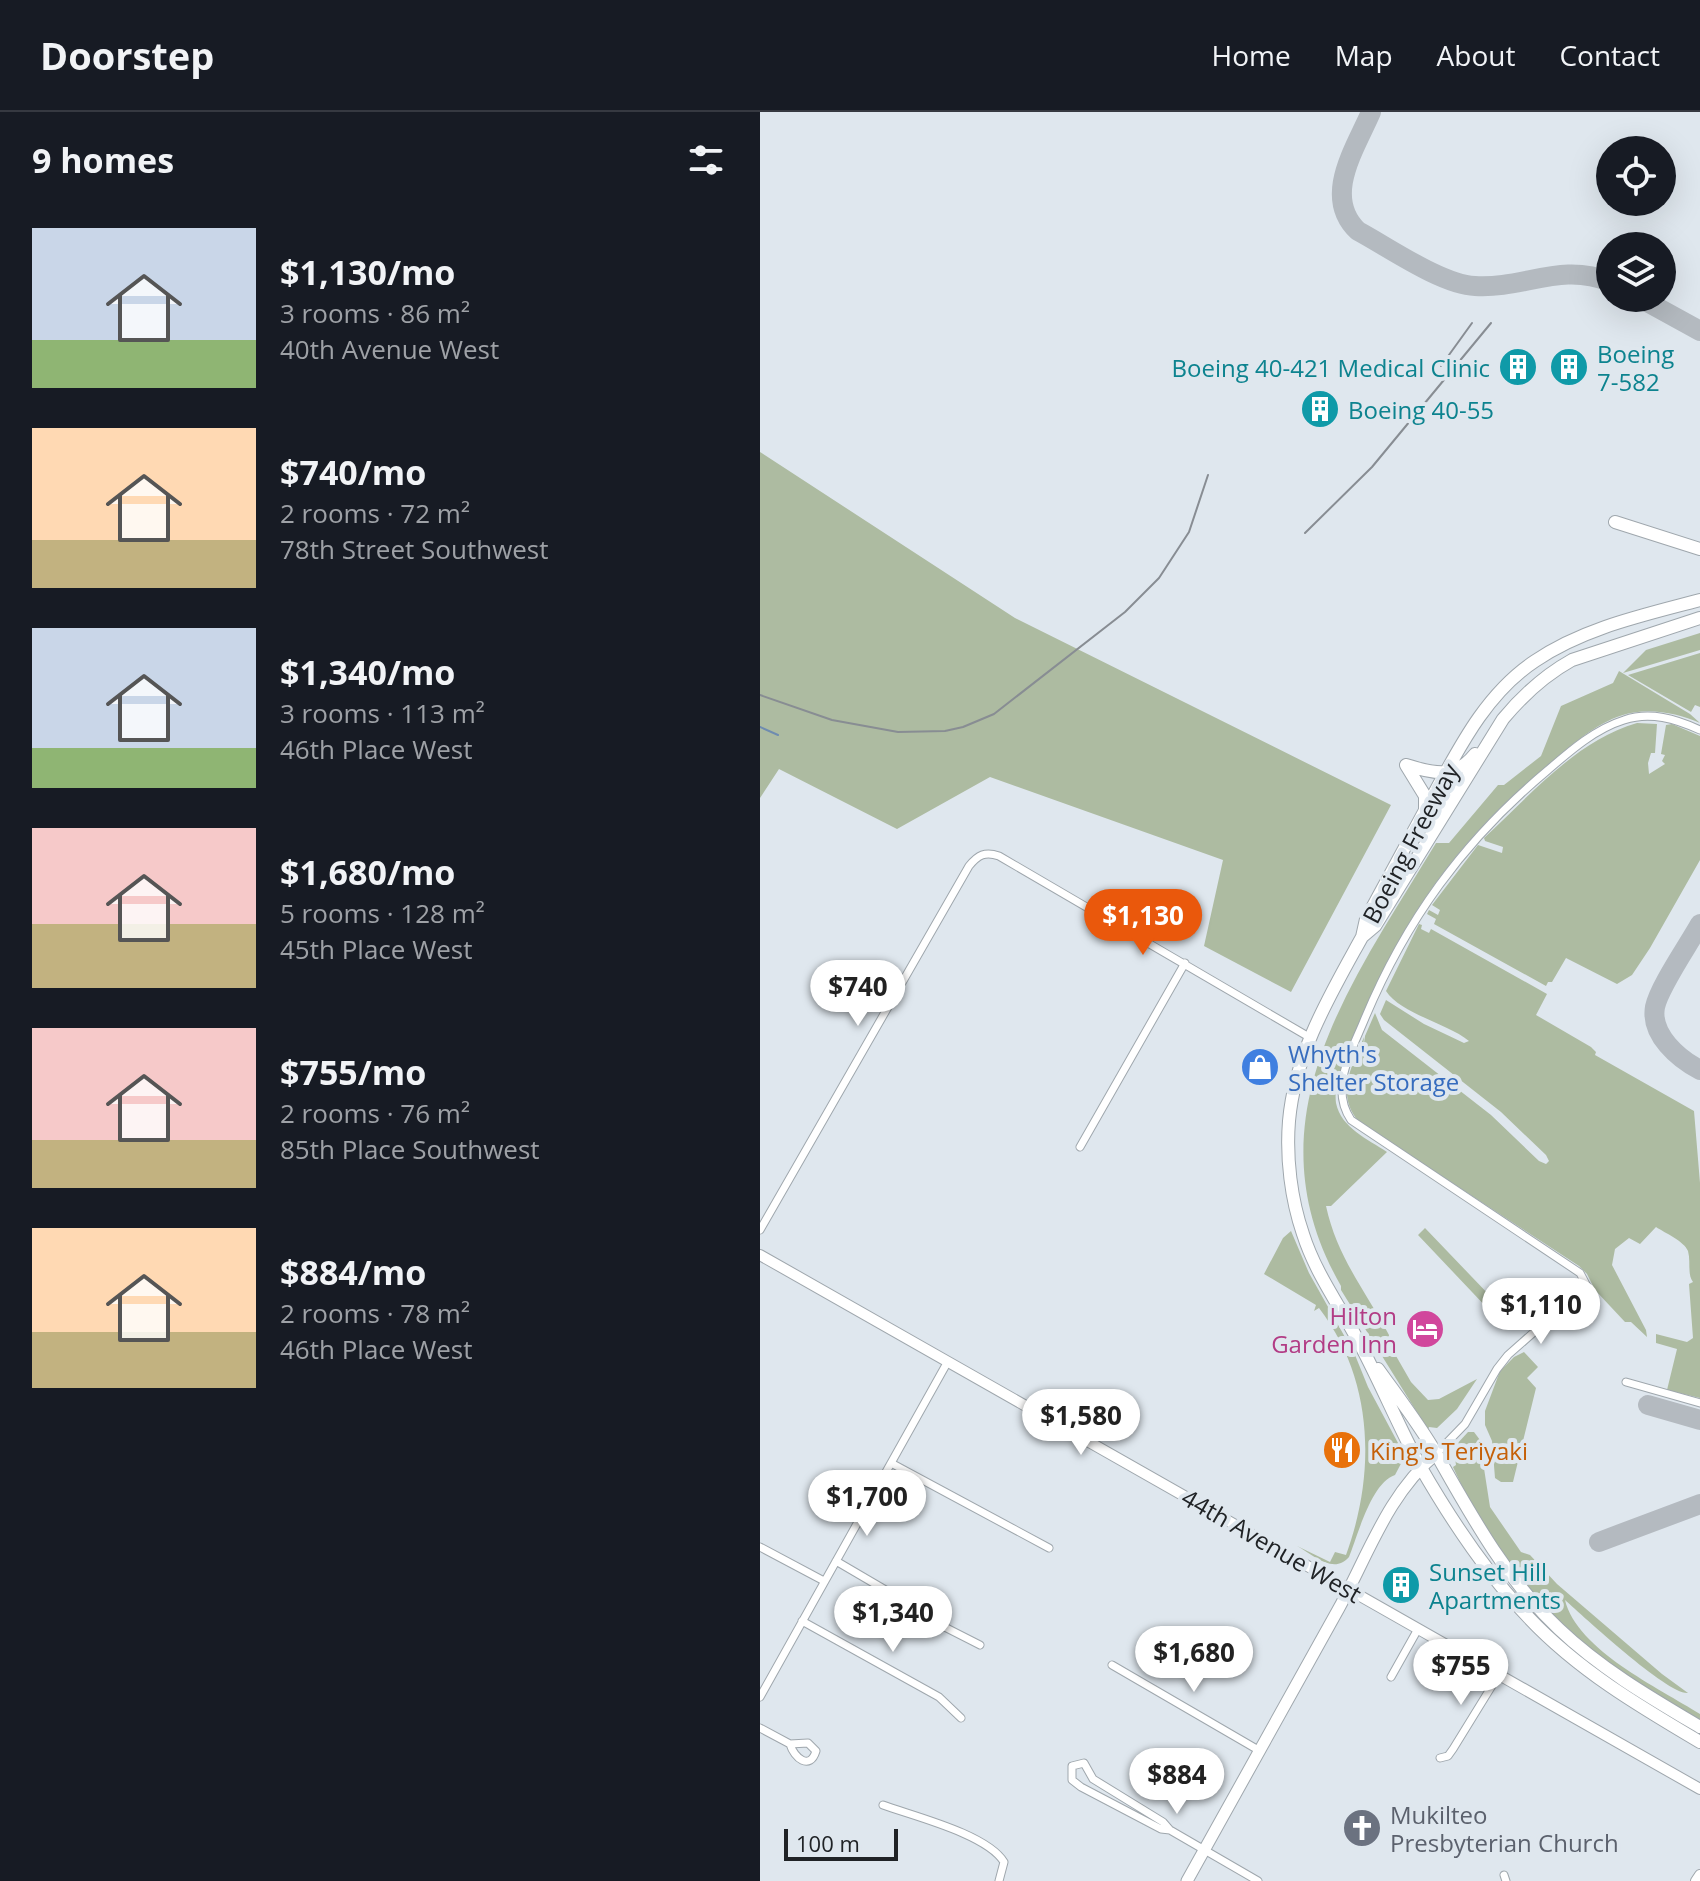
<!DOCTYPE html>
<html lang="en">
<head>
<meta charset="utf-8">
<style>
  :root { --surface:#171b24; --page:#20242c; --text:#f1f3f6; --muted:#9ea1a6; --line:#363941; --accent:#ea580c }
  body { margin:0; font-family:"Open Sans",sans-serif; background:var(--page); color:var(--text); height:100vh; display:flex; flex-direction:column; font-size:30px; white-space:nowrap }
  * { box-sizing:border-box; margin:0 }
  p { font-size:26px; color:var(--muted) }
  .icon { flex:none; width:44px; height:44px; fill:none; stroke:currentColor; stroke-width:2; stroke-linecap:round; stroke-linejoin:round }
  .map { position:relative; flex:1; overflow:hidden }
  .sheet { display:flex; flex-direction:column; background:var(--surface); width:760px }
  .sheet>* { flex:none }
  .buttons { position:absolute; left:836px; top:24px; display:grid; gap:16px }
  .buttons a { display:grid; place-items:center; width:80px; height:80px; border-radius:50%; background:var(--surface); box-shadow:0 8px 32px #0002; font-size:40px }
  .scale { position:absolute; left:24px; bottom:20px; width:114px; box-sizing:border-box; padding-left:8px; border:4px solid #202326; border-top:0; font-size:22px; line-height:28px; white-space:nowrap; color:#202326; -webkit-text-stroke:6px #dfe7ee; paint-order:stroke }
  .price { position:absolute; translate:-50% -68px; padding:0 18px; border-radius:28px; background:#fff; color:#222; font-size:26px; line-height:52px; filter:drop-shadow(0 2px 4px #0008) }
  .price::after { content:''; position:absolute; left:50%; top:48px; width:24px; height:18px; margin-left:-12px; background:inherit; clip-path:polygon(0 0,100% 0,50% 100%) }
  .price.current { background:var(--accent); color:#fff }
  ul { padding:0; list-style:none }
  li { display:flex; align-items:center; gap:24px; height:200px; padding:0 32px }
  li span { display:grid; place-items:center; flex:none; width:224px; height:160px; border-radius:0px; color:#555 }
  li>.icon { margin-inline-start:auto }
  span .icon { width:96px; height:96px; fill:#fffc; stroke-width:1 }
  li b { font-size:34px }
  h2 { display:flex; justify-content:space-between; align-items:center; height:96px; padding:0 32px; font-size:34px }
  header { display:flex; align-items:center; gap:48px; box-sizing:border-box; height:112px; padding:0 40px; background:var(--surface); border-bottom:2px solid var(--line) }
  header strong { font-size:38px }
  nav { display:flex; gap:44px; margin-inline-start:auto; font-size:28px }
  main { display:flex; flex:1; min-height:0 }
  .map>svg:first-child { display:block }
</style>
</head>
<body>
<header>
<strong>Doorstep</strong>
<nav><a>Home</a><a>Map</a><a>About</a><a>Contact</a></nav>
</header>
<main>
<section class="sheet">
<h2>9 homes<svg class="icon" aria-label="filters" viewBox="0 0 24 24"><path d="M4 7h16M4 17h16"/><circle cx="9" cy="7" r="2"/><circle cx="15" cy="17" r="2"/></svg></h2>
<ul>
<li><span style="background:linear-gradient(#c9d6e8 70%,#8fb573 0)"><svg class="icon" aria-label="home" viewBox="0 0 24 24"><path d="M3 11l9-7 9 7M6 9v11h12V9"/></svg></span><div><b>$1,130/mo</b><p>3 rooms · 86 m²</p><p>40th Avenue West</p></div></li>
<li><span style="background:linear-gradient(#ffd9b3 70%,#c2b280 0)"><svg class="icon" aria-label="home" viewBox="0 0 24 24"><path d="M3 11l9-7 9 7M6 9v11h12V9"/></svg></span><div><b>$740/mo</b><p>2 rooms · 72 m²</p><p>78th Street Southwest</p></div></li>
<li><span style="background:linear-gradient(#c9d6e8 75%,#8fb573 0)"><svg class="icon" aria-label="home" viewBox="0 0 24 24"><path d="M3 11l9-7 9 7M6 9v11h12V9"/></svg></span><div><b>$1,340/mo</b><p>3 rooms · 113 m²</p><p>46th Place West</p></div></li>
<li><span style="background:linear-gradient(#f6c9c9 60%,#c2b280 0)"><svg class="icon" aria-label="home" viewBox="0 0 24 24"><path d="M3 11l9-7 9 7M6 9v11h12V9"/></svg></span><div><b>$1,680/mo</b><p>5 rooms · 128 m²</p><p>45th Place West</p></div></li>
<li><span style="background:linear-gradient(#f6c9c9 70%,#c2b280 0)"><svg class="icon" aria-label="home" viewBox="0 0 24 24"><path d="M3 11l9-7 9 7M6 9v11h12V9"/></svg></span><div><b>$755/mo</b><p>2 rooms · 76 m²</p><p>85th Place Southwest</p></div></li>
<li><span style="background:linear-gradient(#ffd9b3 65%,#c2b280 0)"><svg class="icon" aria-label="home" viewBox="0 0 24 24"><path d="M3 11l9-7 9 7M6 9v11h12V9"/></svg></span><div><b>$884/mo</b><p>2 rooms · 78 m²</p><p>46th Place West</p></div></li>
</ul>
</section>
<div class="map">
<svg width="940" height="1769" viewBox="0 0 940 1769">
  <rect width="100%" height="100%" fill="#dfe7ee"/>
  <path fill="#adbba1" d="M 0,340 L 255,506 L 631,693 L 531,880 L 444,834 L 463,748 L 230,665 L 137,717 L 19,657 L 0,686 Z
    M 940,521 L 940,538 L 863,561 L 886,538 Z
    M 940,541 L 940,595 L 935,593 L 931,600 L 868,563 Z
    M 859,559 L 930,602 L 940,611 C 917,601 888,595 863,603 C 834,612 811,634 788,653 C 695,730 640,809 596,921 C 587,941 573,969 576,991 C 581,1016 608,1027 627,1040 L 571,1094 L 566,1094 C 577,1145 605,1178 629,1223 L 628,1230 L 651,1270 L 668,1288 L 679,1287 L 717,1267 L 697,1297 L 677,1316 L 669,1315 L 668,1318 L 581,1178 L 581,1174 C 486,1008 591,872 676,731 L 689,731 L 738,673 L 744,673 L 781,644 L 801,594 L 853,571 Z
    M 877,611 L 897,612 L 895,641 L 891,641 L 888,651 L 889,662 L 905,652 L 902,649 L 905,643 L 901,642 L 906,613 L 912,612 L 940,624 L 940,748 L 890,836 L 872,863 L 857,872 L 806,846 L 792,870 L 788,870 L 786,874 L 674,812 L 676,807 L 667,802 L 669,798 L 678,803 L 680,798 L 672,793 L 718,733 L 742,741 L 743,735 L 725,729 L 724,726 C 770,684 815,629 877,611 Z
    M 659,812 L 662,813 L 661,817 L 669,821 L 671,817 L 787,882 L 776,903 L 831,935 L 836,940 L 835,943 L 934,999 L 940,1071 L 940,1286 L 907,1278 L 917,1237 L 896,1231 L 896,1222 L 927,1230 L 933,1226 L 929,1172 L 933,1170 C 927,1162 931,1150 928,1139 C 924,1129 905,1121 896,1115 L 880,1132 L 869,1126 L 855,1137 L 852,1153 L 886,1218 L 887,1225 L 871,1210 L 865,1210 L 835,1178 L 827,1162 L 819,1154 L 599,1010 C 575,982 592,954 604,925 L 602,946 L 605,924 L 615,901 L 622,918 L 731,1003 L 779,1049 L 786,1052 L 789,1049 L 786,1043 L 741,1000 L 624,908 L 620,902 L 626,888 L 664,912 L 704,931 L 709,929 C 687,911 641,902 626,879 Z
    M 665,1116 L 756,1211 L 748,1218 L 658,1123 Z
    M 531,1119 L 549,1161 L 595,1243 L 608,1275 L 645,1344 L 635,1363 C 611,1371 598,1423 589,1445 C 574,1463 553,1443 537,1434 L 570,1450 L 575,1440 L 586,1443 C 616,1361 614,1268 559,1196 L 554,1199 L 556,1193 L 504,1162 L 523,1126 Z
    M 764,1240 L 778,1255 L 767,1266 L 776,1276 L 753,1370 L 741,1370 L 735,1366 L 732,1329 L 725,1313 L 725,1299 L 740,1259 L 754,1245 Z
    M 708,1320 L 714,1320 L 720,1328 L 722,1345 L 718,1348 L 723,1350 L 730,1395 L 761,1440 L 770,1443 L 797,1472 L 902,1562 L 928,1581 C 908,1583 824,1505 805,1488 C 817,1538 899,1576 940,1602 L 940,1608 L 859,1559 L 828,1535 L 788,1498 L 750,1453 L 711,1394 L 693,1355 L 696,1353 L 695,1346 L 691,1345 L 696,1333 Z"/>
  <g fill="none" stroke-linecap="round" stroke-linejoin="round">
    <path stroke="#6f8cb0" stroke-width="2" d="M 0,615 L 18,623"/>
    <path stroke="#b4bac0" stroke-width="20" d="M 611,0 C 595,37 562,85 598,119 C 628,135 682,173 715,174 C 764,177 801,150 850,170
      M 880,186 L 940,219
      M 940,812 C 929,832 899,875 895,895 C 890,923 919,947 940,958
      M 888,1293 L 940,1308
      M 839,1430 L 940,1392"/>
    <g stroke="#9fa7ad" stroke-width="9">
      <path id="street" d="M 320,1035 L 425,851
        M 0,1118 L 209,754 C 218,743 225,739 239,744 L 549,925
        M 866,1270 L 940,1291
        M 676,1342 L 705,1312 L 737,1257 L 748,1243 L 799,1198 L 830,1180 L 820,1161 L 591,1008 C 570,977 590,942 603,911 C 645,809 703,729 788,658 C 810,639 835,617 864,608 C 890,599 916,607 940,618
        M 131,1351 L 289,1436
        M 0,1435 L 64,1469
        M 76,1449 L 134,1483 L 161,1503 L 220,1533
        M 42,1509 L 179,1585 L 201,1606
        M 352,1553 L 500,1639
        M 631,1565 L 658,1517
        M 0,1585 L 187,1251
        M 0,1616 L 30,1632 L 48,1631 L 56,1639 C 50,1659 34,1646 30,1632
        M 680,1646 L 688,1644 L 693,1637 L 738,1564
        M 123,1693 C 153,1704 227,1722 244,1750 L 239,1769
        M 410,1718 L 403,1710 L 333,1667 L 324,1651 L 312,1654 L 312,1668 L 321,1675 L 401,1717 L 410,1718 L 498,1769
        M 744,1763 L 746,1769"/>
    </g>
    <g stroke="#9fa7ad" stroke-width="12">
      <path id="secondary" d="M 0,1143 L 940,1677
        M 936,1769 L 940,1763"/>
    </g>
    <g stroke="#9fa7ad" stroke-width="13">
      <path id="primary" d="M 427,1769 C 478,1678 529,1587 579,1496 C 608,1443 628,1382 676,1342"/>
    </g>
    <g stroke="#9fa7ad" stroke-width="14">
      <path id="highway" d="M 855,410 L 940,437
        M 940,488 C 884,503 823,516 775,549 C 725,582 698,638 670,689 C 649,728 627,768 606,807 L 602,825 C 570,883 535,941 529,1009 C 526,1046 531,1087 543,1122 C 556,1163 582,1197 601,1234 C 622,1274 639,1315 660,1354 C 691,1408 726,1461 769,1506 C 818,1558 879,1594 940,1630
        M 646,653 C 675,662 695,667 715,642
        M 646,653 L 665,684 L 665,696
        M 602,825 L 615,814 L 743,607 C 763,583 785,563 812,548 L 940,506
        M 618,1257 C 638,1285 659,1312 677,1343 C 712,1405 746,1467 799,1517 C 841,1557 891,1586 940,1615"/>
    </g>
    <use href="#street" stroke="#fff" stroke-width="7"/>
    <use href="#secondary" stroke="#fff" stroke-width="10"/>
    <use href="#primary" stroke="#fff" stroke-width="11"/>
    <use href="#highway" stroke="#fff" stroke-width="12"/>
    <path stroke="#888d93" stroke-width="2" d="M 681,254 L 712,211
      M 545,421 L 612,355 L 731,211
      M 0,583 L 72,608 L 138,620 L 185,619 L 203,615 L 234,602 L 365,500 L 399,466 L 429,420 L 448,363"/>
  </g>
  <defs>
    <g id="building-disc" transform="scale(2)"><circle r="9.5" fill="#0f9aa8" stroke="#dfe7ee"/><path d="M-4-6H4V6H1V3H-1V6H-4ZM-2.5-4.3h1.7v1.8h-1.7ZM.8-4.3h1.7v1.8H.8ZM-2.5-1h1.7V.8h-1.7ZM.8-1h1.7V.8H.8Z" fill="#fff"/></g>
    <g id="shop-disc" transform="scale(2)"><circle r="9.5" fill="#3f7fe0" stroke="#dfe7ee"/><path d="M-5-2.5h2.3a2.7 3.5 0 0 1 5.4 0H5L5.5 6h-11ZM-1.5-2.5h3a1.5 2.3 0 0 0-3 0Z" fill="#fff"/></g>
    <g id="hotel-disc" transform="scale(2)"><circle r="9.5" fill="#d1479c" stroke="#dfe7ee"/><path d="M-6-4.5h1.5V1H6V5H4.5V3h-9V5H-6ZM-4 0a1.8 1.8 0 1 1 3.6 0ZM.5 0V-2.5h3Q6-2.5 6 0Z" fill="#fff"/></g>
    <g id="restaurant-disc" transform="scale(2)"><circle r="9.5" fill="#e8710a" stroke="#dfe7ee"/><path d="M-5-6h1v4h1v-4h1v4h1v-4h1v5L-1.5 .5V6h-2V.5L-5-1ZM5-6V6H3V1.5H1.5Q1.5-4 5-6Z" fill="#fff"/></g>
    <g id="church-disc" transform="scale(2)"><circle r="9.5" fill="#6b7280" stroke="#dfe7ee"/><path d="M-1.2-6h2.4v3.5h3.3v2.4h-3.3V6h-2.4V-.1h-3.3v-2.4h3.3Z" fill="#fff"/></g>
  </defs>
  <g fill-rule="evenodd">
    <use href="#building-disc" x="758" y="255"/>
    <use href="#building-disc" x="809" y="255"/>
    <use href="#building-disc" x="560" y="297"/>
    <use href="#shop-disc" x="500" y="955"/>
    <use href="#hotel-disc" x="665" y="1217"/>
    <use href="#restaurant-disc" x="582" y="1338"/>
    <use href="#building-disc" x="641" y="1473"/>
    <use href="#church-disc" x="602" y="1716"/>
  </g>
  <g text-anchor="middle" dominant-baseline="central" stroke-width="8" stroke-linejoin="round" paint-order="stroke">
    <g font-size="24" fill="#0d838f" stroke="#dfe7ee" text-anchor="start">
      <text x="837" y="241">Boeing<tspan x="837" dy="28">7-582</tspan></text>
      <text x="730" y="255" text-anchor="end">Boeing 40-421 Medical Clinic</text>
      <text x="588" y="297">Boeing 40-55</text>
      <text x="669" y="1459">Sunset Hill<tspan x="669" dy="28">Apartments</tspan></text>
    </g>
    <g font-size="24" fill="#202326" stroke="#dfe7ee">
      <text transform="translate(650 731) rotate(-62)">Boeing Freeway</text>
      <text transform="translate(512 1433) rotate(30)">44th Avenue West</text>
    </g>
    <g font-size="24" fill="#366cbe" stroke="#dfe7ee" text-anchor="start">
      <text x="528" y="941">Whyth's<tspan x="528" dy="28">Shelter Storage</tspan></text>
    </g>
    <g font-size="24" fill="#b23c85" stroke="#dfe7ee" text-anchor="end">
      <text x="637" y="1203">Hilton<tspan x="637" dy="28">Garden Inn</tspan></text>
    </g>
    <g font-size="24" fill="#c56008" stroke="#dfe7ee" text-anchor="start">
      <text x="610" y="1338">King's Teriyaki</text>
    </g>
    <g font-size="24" fill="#5b616d" stroke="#dfe7ee" text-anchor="start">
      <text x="630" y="1702">Mukilteo<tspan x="630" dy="28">Presbyterian Church</tspan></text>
    </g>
  </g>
</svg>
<div class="buttons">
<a><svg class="icon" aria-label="locate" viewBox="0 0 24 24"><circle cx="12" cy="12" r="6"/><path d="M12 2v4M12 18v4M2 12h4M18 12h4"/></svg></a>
<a><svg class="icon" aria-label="layers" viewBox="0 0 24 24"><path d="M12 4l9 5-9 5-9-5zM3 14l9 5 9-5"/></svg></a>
</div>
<div class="scale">100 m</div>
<b class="price current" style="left:383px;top:845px">$1,130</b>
<b class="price" style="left:98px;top:916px">$740</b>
<b class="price" style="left:781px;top:1234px">$1,110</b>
<b class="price" style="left:321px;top:1345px">$1,580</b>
<b class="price" style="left:107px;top:1426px">$1,700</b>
<b class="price" style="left:133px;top:1542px">$1,340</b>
<b class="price" style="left:434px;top:1582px">$1,680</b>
<b class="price" style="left:701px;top:1595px">$755</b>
<b class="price" style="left:417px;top:1704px">$884</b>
</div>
</main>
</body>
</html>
